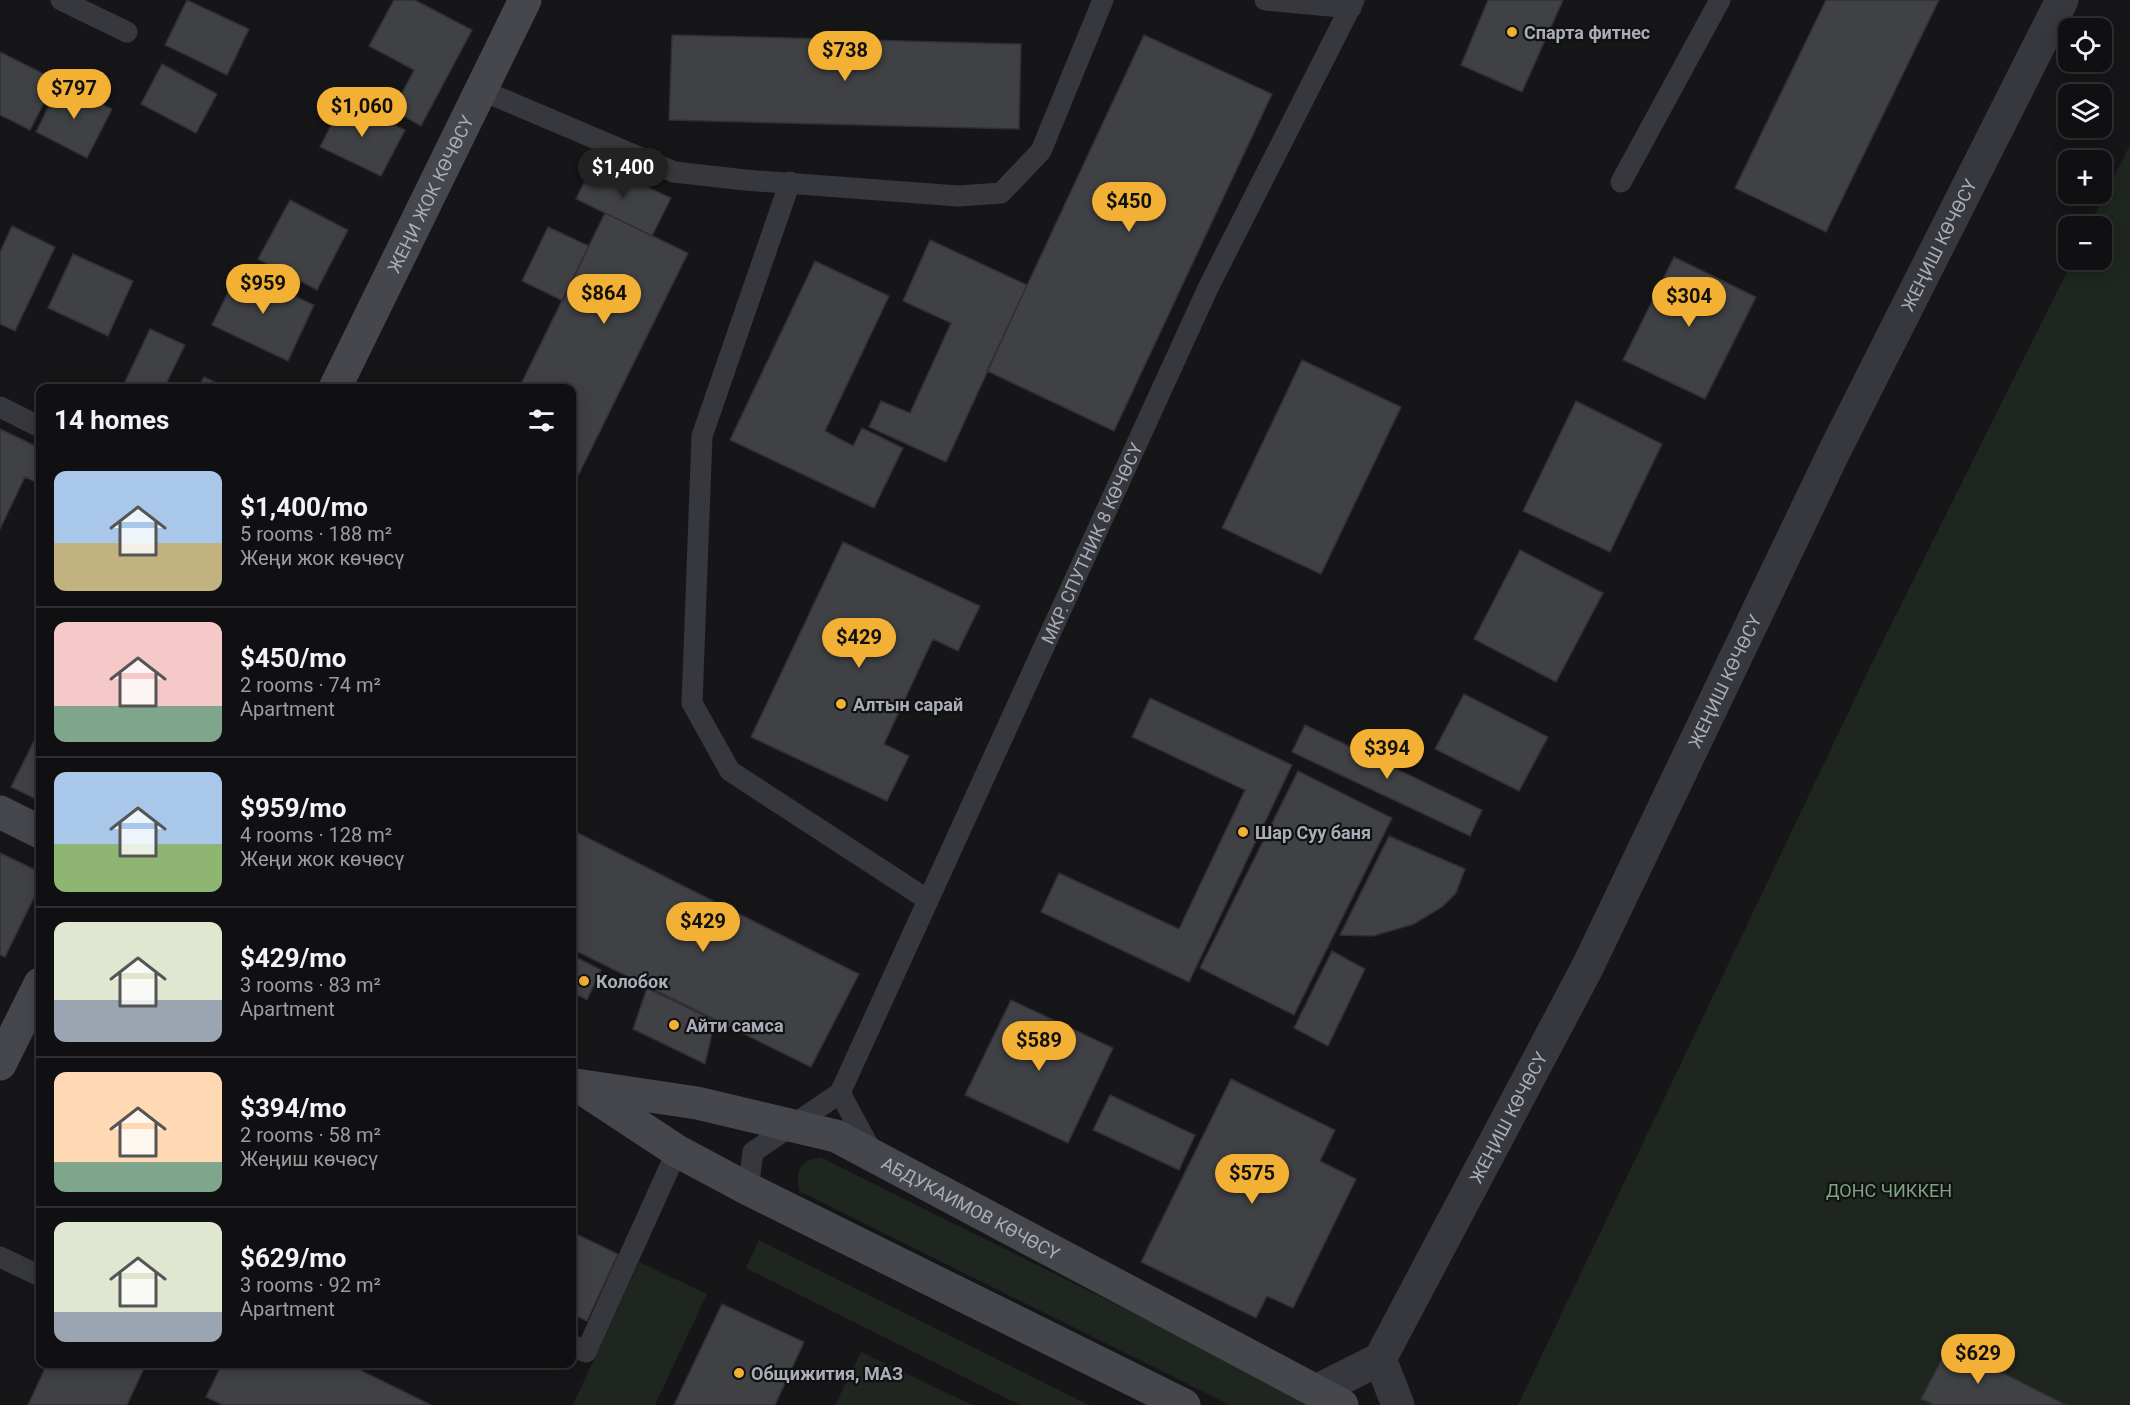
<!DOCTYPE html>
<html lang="en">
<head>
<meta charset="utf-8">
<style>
  :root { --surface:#101012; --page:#1e1e20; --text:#f1f3f6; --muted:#9c9d9f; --line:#303032; --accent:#f2b134 }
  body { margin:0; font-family:Roboto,sans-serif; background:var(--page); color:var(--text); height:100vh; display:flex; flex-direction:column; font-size:22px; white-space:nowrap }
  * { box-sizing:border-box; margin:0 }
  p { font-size:20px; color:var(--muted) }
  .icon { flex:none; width:33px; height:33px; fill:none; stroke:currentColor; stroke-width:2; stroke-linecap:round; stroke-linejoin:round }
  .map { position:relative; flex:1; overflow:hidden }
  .panel { position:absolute; left:36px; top:384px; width:540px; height:984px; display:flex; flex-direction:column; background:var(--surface); border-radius:12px; box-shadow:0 3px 15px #0003,0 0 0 2px var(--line) }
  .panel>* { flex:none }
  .controls { position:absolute; left:2058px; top:18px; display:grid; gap:12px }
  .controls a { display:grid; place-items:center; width:54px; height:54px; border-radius:12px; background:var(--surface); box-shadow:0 3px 15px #0003,0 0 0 2px var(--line); font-size:30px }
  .price { position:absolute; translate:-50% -51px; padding:0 14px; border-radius:21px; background:var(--accent); color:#111; font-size:20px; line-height:39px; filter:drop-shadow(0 2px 3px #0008) }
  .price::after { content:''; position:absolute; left:50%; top:36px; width:18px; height:14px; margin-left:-9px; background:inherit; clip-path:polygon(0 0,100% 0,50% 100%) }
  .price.active { background:#222; color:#fff }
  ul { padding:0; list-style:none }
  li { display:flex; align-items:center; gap:18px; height:150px; padding:0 18px }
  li+li { border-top:2px solid var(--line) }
  li span { display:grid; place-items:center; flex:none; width:168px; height:120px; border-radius:12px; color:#555 }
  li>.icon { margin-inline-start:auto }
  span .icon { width:72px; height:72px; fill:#fffc; stroke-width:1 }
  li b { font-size:26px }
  h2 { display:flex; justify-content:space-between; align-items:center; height:72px; padding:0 18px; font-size:26px }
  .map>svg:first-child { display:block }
</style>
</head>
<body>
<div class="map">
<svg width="2130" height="1405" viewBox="0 0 2130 1405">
  <rect width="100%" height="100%" fill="#161618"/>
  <path fill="#1e261f" d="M 2130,145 L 2130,1405 L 1518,1405 L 1870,667 L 2073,260 L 2102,260 L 2102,226 L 2089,226 Z
    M 820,1157 L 1318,1405 L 1230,1405 L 799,1191 C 796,1170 798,1162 820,1157 Z
    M 759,1240 L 1089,1405 L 1020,1405 L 746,1268 Z
    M 639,1262 L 707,1294 L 655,1405 L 573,1405 Z
    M 861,1352 L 972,1405 L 835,1405 Z"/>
  <path fill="#404145" stroke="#303034" stroke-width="1.5" d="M 187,0 L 249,29 L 227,75 L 165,45 Z
    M 394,0 L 415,0 L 472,30 L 421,126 L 393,110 L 414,70 L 369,46 Z
    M 1488,0 L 1563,0 L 1522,92 L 1461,65 Z
    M 1826,0 L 1939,0 L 1826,232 L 1735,188 Z
    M 672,35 L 1021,44 L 1019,129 L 669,120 Z
    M 1144,35 L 1272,94 L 1114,431 L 987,371 Z
    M 0,52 L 56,80 L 30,130 L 0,115 Z
    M 162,64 L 217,94 L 196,133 L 141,104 Z
    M 60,83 L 112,109 L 87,158 L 36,132 Z
    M 344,100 L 405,130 L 381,176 L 320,147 Z
    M 594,162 L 671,198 L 652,236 L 576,199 Z
    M 290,200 L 348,230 L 317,290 L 258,259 Z
    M 605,213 L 688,253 L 572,488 L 572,388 L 519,388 Z
    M 12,226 L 55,247 L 15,331 L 0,324 L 0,252 Z
    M 548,227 L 589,246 L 563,301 L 522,281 Z
    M 930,240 L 1027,285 L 946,462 L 869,427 L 881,401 L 910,413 L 951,323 L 903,301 Z
    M 73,254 L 133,281 L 108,336 L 48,308 Z
    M 1674,257 L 1756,297 L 1705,399 L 1623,360 Z
    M 815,261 L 889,296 L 825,431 L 853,446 L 862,428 L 903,448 L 874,508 L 730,440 Z
    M 239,270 L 314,305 L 288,361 L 212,325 Z
    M 150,329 L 185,345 L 164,388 L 122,388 Z
    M 1302,360 L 1401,407 L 1321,574 L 1222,528 Z
    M 204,377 L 227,388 L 198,388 Z
    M 1576,401 L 1662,444 L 1610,552 L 1523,511 Z
    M 0,429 L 40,448 L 40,484 L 25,477 L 0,529 Z
    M 843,542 L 980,606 L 958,651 L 933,639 L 884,744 L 909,756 L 887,801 L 751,737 Z
    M 1520,550 L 1603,593 L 1556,682 L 1474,639 Z
    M 1464,694 L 1548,737 L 1519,791 L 1435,749 Z
    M 1150,698 L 1292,765 L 1189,982 L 1041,912 L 1059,873 L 1179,929 L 1245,790 L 1132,737 Z
    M 1305,725 L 1482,810 L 1470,836 L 1292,752 Z
    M 38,733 L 40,735 L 40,801 L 11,787 Z
    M 1298,771 L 1392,818 L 1294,1015 L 1200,968 Z
    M 572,830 L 859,974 L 811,1067 L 572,949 Z
    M 1389,836 L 1465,869 L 1456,893 L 1442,907 L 1414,924 L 1373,936 L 1340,935 Z
    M 0,853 L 40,872 L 40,885 L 5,957 L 0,955 Z
    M 1332,951 L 1365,969 L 1328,1046 L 1294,1028 Z
    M 572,955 L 601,970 L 587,1000 L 572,992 Z
    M 647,988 L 715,1021 L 705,1064 L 633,1029 Z
    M 1011,1000 L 1113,1048 L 1068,1143 L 965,1095 Z
    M 1231,1079 L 1335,1130 L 1320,1161 L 1356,1179 L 1293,1308 L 1267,1296 L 1256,1318 L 1141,1262 Z
    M 1110,1095 L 1195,1135 L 1179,1170 L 1093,1130 Z
    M 572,1232 L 618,1254 L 587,1321 L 572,1314 Z
    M 722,1304 L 804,1342 L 775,1405 L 674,1405 Z
    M 1949,1345 L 2066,1405 L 1934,1405 L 1921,1399 Z
    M 47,1364 L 146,1364 L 127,1405 L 28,1405 Z
    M 222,1364 L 348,1364 L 431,1405 L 223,1405 L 206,1397 Z"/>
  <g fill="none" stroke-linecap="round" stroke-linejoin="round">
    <g stroke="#37383d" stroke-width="21">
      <path d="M 61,0 L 127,32"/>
      <path d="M 1265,0 L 1351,8"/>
      <path d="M 481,90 L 674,172 L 745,180 L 958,196 L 1001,193 L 1041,151 L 1103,0"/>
      <path d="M 790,182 L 702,436 L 692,703 L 730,771 L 928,900"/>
      <path d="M 1621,182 L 1720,0"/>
      <path d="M 0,407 L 40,427"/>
      <path d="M 840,1093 L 873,1154"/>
      <path id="s1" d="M 748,1189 L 753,1152 L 840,1093 L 1208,288 L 1354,0"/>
      <path d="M 0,1257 L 40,1276"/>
      <path d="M 572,1345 L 586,1352 L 677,1151"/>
    </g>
    <g stroke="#37383d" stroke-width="33">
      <path d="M 1380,1359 L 1398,1405"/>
      <path id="s2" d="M 1316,1391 L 1380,1359 L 1587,968 L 1834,452 L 2062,0"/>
    </g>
    <g stroke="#45474d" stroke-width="33">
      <path id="s3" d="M 335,388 L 525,0"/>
      <path d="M 0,812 L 40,832"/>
      <path d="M 0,1064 L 40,984"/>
      <path id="s4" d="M 576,1085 L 697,1103 L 836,1136 L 1342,1405"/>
      <path d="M 586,1091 L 677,1151 L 748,1189 L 1184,1405"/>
    </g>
  </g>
  <g fill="#f2b134" stroke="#111113" stroke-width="2">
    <circle cx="1512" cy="32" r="6"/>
    <circle cx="841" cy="704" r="6"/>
    <circle cx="1243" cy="832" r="6"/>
    <circle cx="584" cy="981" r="6"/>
    <circle cx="674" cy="1025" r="6"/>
    <circle cx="739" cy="1373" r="6"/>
  </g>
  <g text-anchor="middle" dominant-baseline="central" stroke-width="4.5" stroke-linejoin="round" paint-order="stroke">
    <g font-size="18" font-weight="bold" fill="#a8adb8" stroke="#111113" text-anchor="start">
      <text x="1524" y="32">Спарта фитнес</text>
      <text x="853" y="704">Алтын сарай</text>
      <text x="1255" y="832">Шар Суу баня</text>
      <text x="596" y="981">Колобок</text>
      <text x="686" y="1025">Айти самса</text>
      <text x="751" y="1373">Общижития, МАЗ</text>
    </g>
    <g font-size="18" fill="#a8adb8" stroke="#111113">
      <text stroke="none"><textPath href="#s3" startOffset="216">ЖЕҢИ ЖОК КӨЧӨСҮ</textPath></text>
      <text stroke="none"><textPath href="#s2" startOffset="1318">ЖЕҢИШ КӨЧӨСҮ</textPath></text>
      <text stroke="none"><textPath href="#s1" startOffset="747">МКР. СПУТНИК 8 КӨЧӨСҮ</textPath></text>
      <text stroke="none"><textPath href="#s2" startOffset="832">ЖЕҢИШ КӨЧӨСҮ</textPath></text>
      <text stroke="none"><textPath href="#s2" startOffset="345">ЖЕҢИШ КӨЧӨСҮ</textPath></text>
      <text stroke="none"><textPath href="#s4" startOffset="418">АБДУКАИМОВ КӨЧӨСҮ</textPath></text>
    </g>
    <g font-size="18" fill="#7fa381" stroke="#111113">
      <text x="1889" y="1190">ДОНС ЧИККЕН</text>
    </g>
  </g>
</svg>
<div class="controls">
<a><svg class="icon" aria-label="locate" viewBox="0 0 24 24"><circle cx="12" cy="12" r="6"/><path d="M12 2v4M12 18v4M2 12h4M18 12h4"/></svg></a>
<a><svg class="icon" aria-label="layers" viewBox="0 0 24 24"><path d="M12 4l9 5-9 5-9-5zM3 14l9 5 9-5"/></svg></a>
<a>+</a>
<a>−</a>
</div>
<b class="price" style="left:845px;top:82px">$738</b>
<b class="price" style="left:74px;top:120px">$797</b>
<b class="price" style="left:362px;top:138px">$1,060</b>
<b class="price active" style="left:623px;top:199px">$1,400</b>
<b class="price" style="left:1129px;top:233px">$450</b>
<b class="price" style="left:263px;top:315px">$959</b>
<b class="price" style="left:604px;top:325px">$864</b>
<b class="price" style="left:1689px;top:328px">$304</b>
<b class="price" style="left:859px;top:669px">$429</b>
<b class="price" style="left:1387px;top:780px">$394</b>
<b class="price" style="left:703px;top:953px">$429</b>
<b class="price" style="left:1039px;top:1072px">$589</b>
<b class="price" style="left:1252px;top:1205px">$575</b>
<b class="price" style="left:1978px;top:1385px">$629</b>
<section class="panel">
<h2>14 homes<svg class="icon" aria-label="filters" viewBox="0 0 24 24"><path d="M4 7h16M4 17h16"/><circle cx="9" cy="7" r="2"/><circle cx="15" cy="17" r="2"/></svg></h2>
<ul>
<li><span style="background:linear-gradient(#a9c7e8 60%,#c2b280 0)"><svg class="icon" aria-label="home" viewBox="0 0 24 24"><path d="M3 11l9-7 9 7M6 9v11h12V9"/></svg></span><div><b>$1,400/mo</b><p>5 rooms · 188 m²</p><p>Жеңи жок көчөсү</p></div></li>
<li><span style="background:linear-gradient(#f6c9c9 70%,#7fa58c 0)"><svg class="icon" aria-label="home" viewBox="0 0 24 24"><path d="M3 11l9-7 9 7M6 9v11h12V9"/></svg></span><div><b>$450/mo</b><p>2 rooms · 74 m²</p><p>Apartment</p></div></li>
<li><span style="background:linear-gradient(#a9c7e8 60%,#8fb573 0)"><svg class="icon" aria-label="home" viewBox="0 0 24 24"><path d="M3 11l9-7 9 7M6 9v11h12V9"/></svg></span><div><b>$959/mo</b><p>4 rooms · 128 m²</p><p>Жеңи жок көчөсү</p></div></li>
<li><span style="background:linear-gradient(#dfe7d0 65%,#9aa5b1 0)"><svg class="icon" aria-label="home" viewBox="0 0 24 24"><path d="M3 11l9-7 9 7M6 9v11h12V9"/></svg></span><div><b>$429/mo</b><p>3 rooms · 83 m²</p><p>Apartment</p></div></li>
<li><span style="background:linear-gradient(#ffd9b3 75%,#7fa58c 0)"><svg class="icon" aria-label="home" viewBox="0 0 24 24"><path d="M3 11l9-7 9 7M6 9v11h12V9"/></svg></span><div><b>$394/mo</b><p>2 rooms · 58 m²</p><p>Жеңиш көчөсү</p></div></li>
<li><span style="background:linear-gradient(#dfe7d0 75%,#9aa5b1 0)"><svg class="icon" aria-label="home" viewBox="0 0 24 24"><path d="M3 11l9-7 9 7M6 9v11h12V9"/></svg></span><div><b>$629/mo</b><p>3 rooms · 92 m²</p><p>Apartment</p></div></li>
</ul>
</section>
</div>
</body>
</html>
